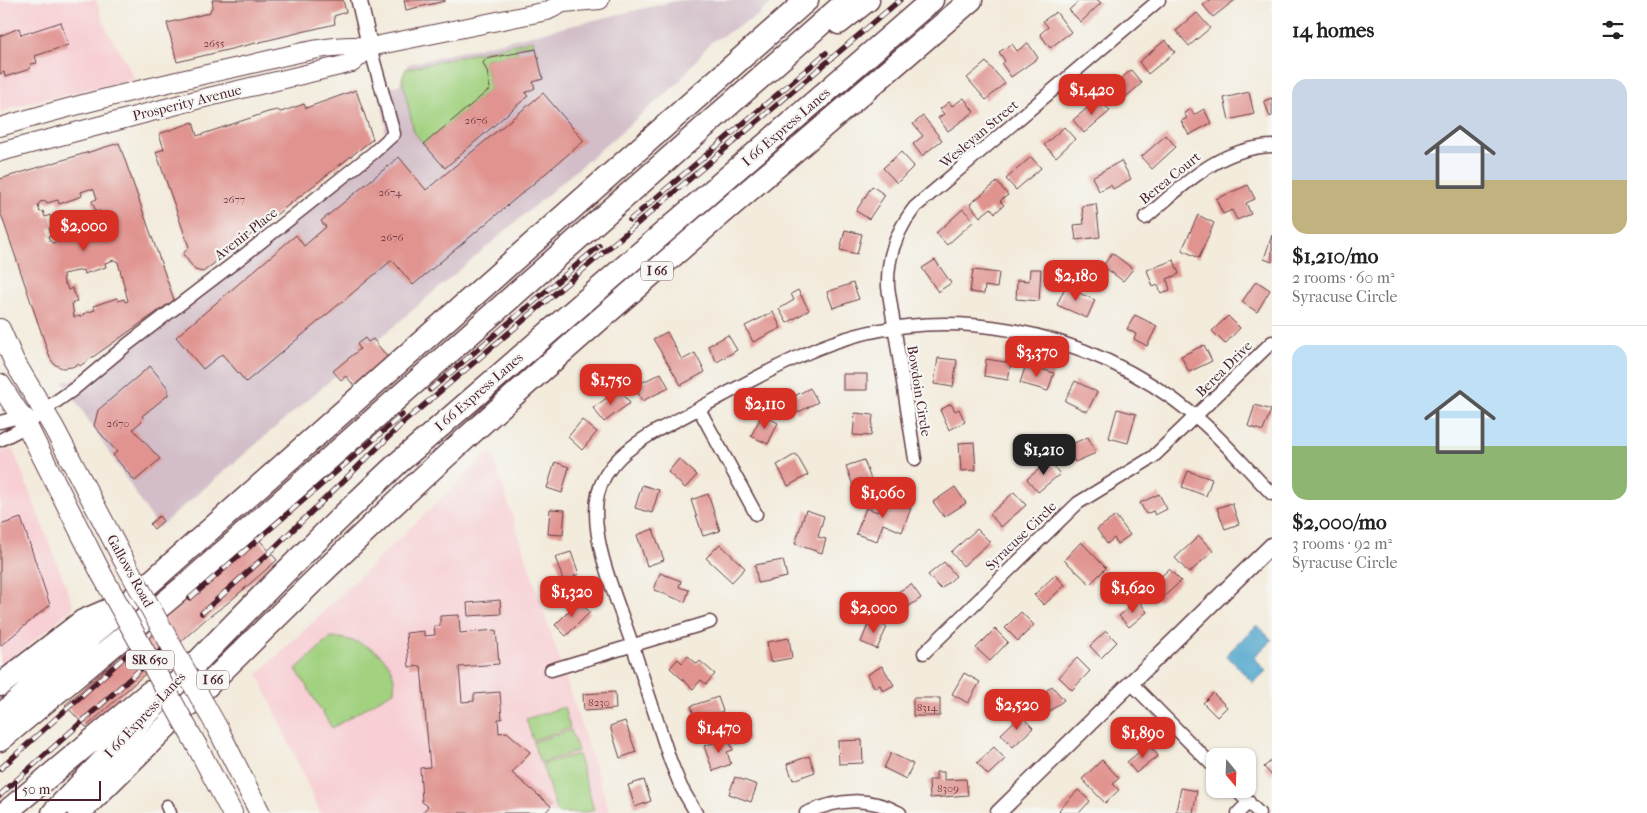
<!DOCTYPE html>
<html lang="en">
<head>
<meta charset="utf-8">
<style>
  :root { --surface:#fff; --page:#f2f2f2; --text:#222; --muted:#767676; --line:#e0e0e0; --accent:#d93025 }
  body { margin:0; font-family:"IM FELL French Canon",serif; background:var(--page); color:var(--text); height:100vh; display:flex; flex-direction:column; font-size:19px; white-space:nowrap }
  * { box-sizing:border-box; margin:0 }
  p { font-size:16px; color:var(--muted) }
  .icon { flex:none; width:28px; height:28px; fill:none; stroke:currentColor; stroke-width:2; stroke-linecap:round; stroke-linejoin:round }
  .map { position:relative; flex:1; overflow:hidden }
  .drawer { display:flex; flex-direction:column; background:var(--surface); width:375px }
  .drawer>* { flex:none }
  .needle { width:32px; rotate:161deg }
  .fabs { position:absolute; left:1206px; top:748px; display:grid; gap:10px }
  .fabs a { display:grid; place-items:center; width:50px; height:50px; border-radius:10px; background:var(--surface); box-shadow:0 1px 4px #0004; font-size:25px }
  .scale { position:absolute; left:15px; bottom:12px; width:86px; box-sizing:border-box; padding-left:5px; border:2px solid #4a1f2b; border-top:0; font-size:14px; line-height:18px; white-space:nowrap; color:#4a1f2b; -webkit-text-stroke:4px #f6f6f2; paint-order:stroke }
  .price { position:absolute; translate:-50% -42px; padding:0 11px; border-radius:10px; background:var(--accent); color:#fff; font-size:16px; line-height:32px; filter:drop-shadow(0 1px 2px #0008) }
  .price::after { content:''; position:absolute; left:50%; top:30px; width:15px; height:11px; margin-left:-8px; background:inherit; clip-path:polygon(0 0,100% 0,50% 100%) }
  .price.active { background:#222; color:#fff }
  ul { padding:0; list-style:none }
  li { display:grid; align-content:center; gap:10px; height:265px; padding:0 20px }
  li+li { border-top:1px solid var(--line) }
  li span { display:grid; place-items:center; height:155px; border-radius:15px; color:#555 }
  li>.icon { margin-inline-start:auto }
  span .icon { width:90px; height:90px; fill:#fffc; stroke-width:1 }
  li b { font-size:21px }
  h2 { display:flex; justify-content:space-between; align-items:center; height:60px; padding:0 20px; font-size:21px }
  main { display:flex; flex:1; min-height:0 }
  .map>svg:first-child { display:block }
</style>
</head>
<body>
<main>
<div class="map">
<svg width="1272" height="813" viewBox="0 0 1272 813">
  <rect width="100%" height="100%" fill="#f6f6f2"/>
  <filter id="ink" filterUnits="userSpaceOnUse"><feTurbulence type="fractalNoise" baseFrequency=".02" numOctaves="2"/><feDisplacementMap in="SourceGraphic" scale="10" xChannelSelector="R" yChannelSelector="G"/><feConvolveMatrix kernelMatrix="1 2 1 2 8 2 1 2 1" color-interpolation-filters="sRGB"/></filter>
  <filter id="wash" filterUnits="userSpaceOnUse"><feTurbulence type="fractalNoise" baseFrequency=".0096" numOctaves="4" result="noise"/><feDisplacementMap in="SourceGraphic" scale="20" xChannelSelector="R" yChannelSelector="G"/><feGaussianBlur stdDeviation="1.12" result="paint"/><feColorMatrix in="noise" values="0 0 0 0 0 0 0 0 0 0 0 0 0 0 0 0 0 1.4 0 .05"/><feComposite in="paint" operator="in"/></filter>
  <g filter="url(#wash)">
    <rect width="100%" height="100%" fill="#f3ebdb"/>
    <path fill="#f7cfd4" d="M 5,0 L 96,0 L 107,31 L 126,61 L 134,79 L 36,101 L 0,112 L 0,1 Z
      M 13,449 L 74,607 L 0,669 L 0,452 Z
      M 491,451 L 610,813 L 320,813 L 258,674 Z"/>
    <path fill="#d2bdc8" d="M 680,0 L 775,0 L 757,16 L 710,43 L 677,84 L 158,528 L 63,381 L 72,380 L 83,376 L 152,317 L 177,306 L 332,183 L 383,136 L 386,125 L 379,90 L 399,85 L 408,64 Z"/>
    <path fill="#a2d280" stroke="#767856" d="M 533,40 L 534,44 L 516,47 L 517,53 L 486,59 L 483,63 L 487,71 L 490,89 L 424,144 L 414,132 L 402,78 L 406,69 Z
      M 331,637 C 362,640 398,654 394,691 L 332,728 L 296,669 Z
      M 564,707 L 570,728 L 533,740 L 526,719 Z
      M 571,730 L 578,751 L 540,763 L 533,742 Z
      M 578,754 L 594,810 L 583,813 L 557,813 L 542,764 Z"/>
    <path fill="#51a6cd" stroke="#4e627c" d="M 1257,625 L 1272,640 L 1254,657 L 1266,671 L 1253,683 L 1226,655 Z"/>
    <g id="blocks">
      <path fill="#e0938f" fill-rule="evenodd" d="M 212,0 L 343,0 L 346,12 L 334,16 L 335,24 L 177,62 L 167,23 L 209,13 L 213,5 Z
        M 404,0 L 445,0 L 445,1 L 406,10 Z
        M 1080,0 L 1098,0 L 1101,3 L 1081,22 L 1069,10 Z
        M 1210,0 L 1235,0 L 1213,17 L 1203,5 Z
        M 1056,12 L 1071,32 L 1050,48 L 1040,34 L 1048,27 L 1043,21 Z
        M 1197,13 L 1210,28 L 1189,46 L 1176,31 Z
        M 61,22 L 68,45 L 35,56 L 37,63 L 31,64 L 30,69 L 5,77 L 4,72 L 0,74 L 0,36 L 19,28 L 21,35 Z
        M 1165,40 L 1175,52 L 1148,74 L 1139,62 Z
        M 1028,43 L 1038,58 L 1011,77 L 1002,64 L 1005,61 L 999,52 L 1012,44 L 1017,51 Z
        M 536,49 L 543,79 L 533,82 L 535,88 L 525,93 L 528,96 L 445,168 L 424,144 L 490,89 L 487,71 L 483,63 L 486,59 Z
        M 986,62 L 1005,83 L 986,100 L 967,78 Z
        M 1131,70 L 1142,83 L 1120,102 L 1109,89 Z
        M 356,90 L 373,139 L 203,272 L 195,270 L 183,254 L 189,247 L 156,152 L 164,149 L 159,134 L 193,122 L 197,136 L 268,112 L 277,110 L 281,112 L 304,104 L 306,108 Z
        M 1249,92 L 1254,114 L 1229,120 L 1224,98 Z
        M 543,93 L 584,141 L 413,285 L 392,260 L 246,382 L 222,354 L 203,369 L 176,337 L 296,235 L 304,246 L 326,227 L 321,221 L 399,157 L 426,190 Z
        M 964,98 L 974,112 L 948,131 L 938,118 L 944,114 L 940,109 L 949,102 L 952,106 Z
        M 1099,98 L 1110,111 L 1084,133 L 1073,120 Z
        M 1272,98 L 1272,116 L 1270,117 L 1264,101 Z
        M 1191,109 L 1194,115 L 1204,109 L 1211,123 L 1189,135 L 1181,121 L 1187,118 L 1184,113 Z
        M 923,116 L 942,140 L 922,156 L 913,144 L 923,136 L 913,124 Z
        M 1064,127 L 1075,139 L 1056,157 L 1044,145 Z
        M 1166,135 L 1176,147 L 1152,169 L 1141,157 Z
        M 119,143 L 174,300 L 80,366 L 78,364 L 72,367 L 62,368 L 54,364 L 50,358 L 0,211 L 0,179 ZM 90,189 L 94,190 L 97,199 L 92,201 L 96,212 L 100,211 L 102,224 L 93,227 L 92,222 L 69,230 L 70,234 L 58,238 L 59,241 L 53,243 L 50,241 L 48,236 L 51,235 L 49,228 L 53,227 L 50,215 L 45,217 L 43,211 L 40,212 L 38,206 L 40,202 L 46,201 L 47,203 L 58,200 L 59,204 L 82,196 L 81,192 ZM 114,260 L 118,262 L 128,301 L 125,302 L 124,299 L 118,301 L 117,298 L 93,306 L 95,310 L 83,314 L 84,316 L 74,317 L 72,303 L 77,301 L 72,288 L 68,290 L 66,284 L 64,284 L 63,274 L 83,270 L 84,274 L 106,267 L 105,263 Z
        M 901,152 L 914,166 L 897,183 L 883,168 Z
        M 1031,157 L 1041,168 L 1016,190 L 1006,179 Z
        M 1121,161 L 1131,179 L 1113,189 L 1111,185 L 1099,191 L 1092,177 Z
        M 997,182 L 1008,195 L 1000,201 L 1004,205 L 995,213 L 991,208 L 980,217 L 970,204 Z
        M 1248,185 L 1255,199 L 1246,203 L 1251,214 L 1237,220 L 1232,210 L 1223,214 L 1216,199 Z
        M 872,186 L 885,195 L 869,219 L 856,211 Z
        M 1096,204 L 1100,237 L 1076,240 L 1074,225 L 1084,224 L 1082,206 Z
        M 963,209 L 974,221 L 947,245 L 936,233 Z
        M 1198,215 L 1214,223 L 1199,258 L 1182,250 Z
        M 845,230 L 862,234 L 857,254 L 840,250 Z
        M 1272,235 L 1272,262 L 1264,259 Z
        M 1112,253 L 1133,269 L 1123,281 L 1103,266 Z
        M 935,260 L 951,283 L 938,292 L 922,268 Z
        M 1174,260 L 1179,274 L 1167,279 L 1170,290 L 1161,293 L 1158,285 L 1153,287 L 1147,270 Z
        M 1030,269 L 1041,269 L 1039,301 L 1016,299 L 1017,280 L 1029,281 Z
        M 973,270 L 999,273 L 997,288 L 985,286 L 984,294 L 970,292 Z
        M 1256,281 L 1270,290 L 1257,312 L 1242,302 Z
        M 853,283 L 859,299 L 833,308 L 827,292 Z
        M 1065,287 L 1095,300 L 1087,318 L 1057,305 Z
        M 798,290 L 809,310 L 787,323 L 779,309 L 794,300 L 791,294 Z
        M 773,312 L 781,328 L 753,342 L 745,326 Z
        M 1135,315 L 1157,326 L 1147,346 L 1134,339 L 1136,334 L 1127,329 Z
        M 1228,316 L 1240,328 L 1225,344 L 1212,331 Z
        M 667,332 L 682,360 L 695,353 L 705,372 L 681,385 L 653,339 Z
        M 728,335 L 737,350 L 717,362 L 708,346 Z
        M 365,338 L 368,342 L 373,339 L 389,359 L 355,387 L 346,376 L 341,380 L 333,371 L 360,349 L 357,344 Z
        M 1204,345 L 1212,361 L 1189,372 L 1181,356 Z
        M 938,358 L 957,360 L 953,387 L 934,384 Z
        M 986,359 L 1011,363 L 1008,380 L 984,376 Z
        M 1026,364 L 1054,373 L 1048,391 L 1020,383 Z
        M 150,366 L 168,388 L 168,395 L 142,416 L 144,419 L 133,429 L 160,459 L 135,481 L 113,455 L 117,452 L 94,426 L 98,410 Z
        M 661,373 L 669,388 L 642,401 L 635,386 Z
        M 843,374 L 867,374 L 867,390 L 843,390 Z
        M 1075,381 L 1097,392 L 1087,412 L 1065,401 Z
        M 810,388 L 818,402 L 797,413 L 789,399 Z
        M 619,389 L 630,403 L 604,422 L 593,408 Z
        M 951,404 L 955,411 L 959,409 L 965,422 L 949,430 L 940,410 Z
        M 1255,405 L 1271,410 L 1263,431 L 1248,426 Z
        M 1117,409 L 1136,414 L 1128,443 L 1109,438 Z
        M 855,413 L 873,415 L 871,436 L 853,435 Z
        M 762,415 L 778,423 L 768,444 L 751,436 Z
        M 582,420 L 597,432 L 582,450 L 568,437 Z
        M 1088,437 L 1096,453 L 1075,462 L 1067,446 Z
        M 974,442 L 976,470 L 961,471 L 959,443 Z
        M 796,454 L 808,475 L 788,486 L 777,465 Z
        M 679,459 L 697,475 L 685,488 L 668,472 Z
        M 864,460 L 874,488 L 856,494 L 846,466 Z
        M 1049,461 L 1060,474 L 1038,492 L 1027,479 Z
        M 555,462 L 569,467 L 562,493 L 547,488 Z
        M 1188,471 L 1212,479 L 1206,496 L 1182,487 Z
        M 642,485 L 659,490 L 652,513 L 635,508 Z
        M 955,487 L 966,503 L 944,517 L 933,502 Z
        M 1014,492 L 1026,505 L 1001,527 L 990,514 Z
        M 708,494 L 720,531 L 703,536 L 691,500 Z
        M 1159,494 L 1167,509 L 1155,515 L 1153,511 L 1146,514 L 1140,503 Z
        M 883,497 L 911,508 L 902,532 L 883,524 L 877,541 L 856,534 L 866,508 L 878,512 Z
        M 1232,503 L 1239,524 L 1225,529 L 1217,508 Z
        M 550,509 L 565,510 L 563,535 L 548,534 Z
        M 806,510 L 824,516 L 818,537 L 826,539 L 822,553 L 795,544 Z
        M 159,516 L 163,521 L 154,529 L 150,524 Z
        M 1116,516 L 1130,535 L 1117,544 L 1114,538 L 1107,544 L 1097,529 Z
        M 21,518 L 50,605 L 0,646 L 0,525 Z
        M 653,529 L 664,560 L 647,566 L 637,535 Z
        M 977,529 L 990,542 L 963,566 L 951,552 Z
        M 255,535 L 277,560 L 229,602 L 206,619 L 86,727 L 65,705 Z
        M 1199,536 L 1213,551 L 1189,573 L 1175,558 Z
        M 1081,542 L 1106,568 L 1090,584 L 1064,560 Z
        M 720,544 L 745,568 L 732,582 L 706,558 Z
        M 571,552 L 579,574 L 574,576 L 577,584 L 569,587 L 566,579 L 563,580 L 555,557 Z
        M 783,560 L 787,577 L 758,583 L 755,565 Z
        M 944,562 L 956,576 L 941,589 L 928,575 Z
        M 1169,569 L 1181,581 L 1159,601 L 1148,589 Z
        M 660,573 L 681,581 L 679,587 L 689,590 L 685,602 L 654,590 Z
        M 1055,575 L 1065,585 L 1044,605 L 1034,595 Z
        M 911,584 L 921,598 L 899,613 L 889,598 Z
        M 500,600 L 501,614 L 468,616 L 467,603 Z
        M 1138,600 L 1147,612 L 1129,627 L 1119,616 Z
        M 579,601 L 590,612 L 566,636 L 555,625 Z
        M 1021,612 L 1034,625 L 1018,641 L 1005,628 Z
        M 459,615 L 460,633 L 496,630 L 499,664 L 459,667 L 462,702 L 474,701 L 474,694 L 500,692 L 502,719 L 498,719 L 499,733 L 507,732 L 530,752 L 512,773 L 551,806 L 545,813 L 422,813 L 428,806 L 422,802 L 420,768 L 430,767 L 421,666 L 409,667 L 406,633 L 424,631 L 424,636 L 435,635 L 434,626 L 440,626 L 440,616 Z
        M 870,620 L 887,627 L 877,649 L 861,642 Z
        M 995,629 L 1008,642 L 990,661 L 976,648 Z
        M 1106,631 L 1117,642 L 1101,658 L 1090,646 Z
        M 789,638 L 792,658 L 770,662 L 767,642 Z
        M 688,656 L 697,664 L 700,661 L 715,674 L 706,684 L 701,680 L 693,689 L 670,668 L 678,659 L 682,663 Z
        M 1077,658 L 1090,671 L 1072,690 L 1059,677 Z
        M 882,666 L 894,685 L 883,691 L 880,685 L 875,688 L 867,675 Z
        M 964,673 L 980,682 L 968,703 L 952,694 Z
        M 1052,686 L 1064,700 L 1045,715 L 1034,701 Z
        M 615,692 L 616,709 L 584,711 L 583,694 Z
        M 1213,693 L 1227,707 L 1217,717 L 1203,703 Z
        M 718,697 L 723,711 L 712,715 L 717,728 L 700,733 L 691,706 Z
        M 913,698 L 940,698 L 940,716 L 913,716 Z
        M 1021,715 L 1033,728 L 1013,747 L 1001,734 Z
        M 625,721 L 636,752 L 620,758 L 610,726 Z
        M 744,727 L 749,740 L 737,744 L 732,731 Z
        M 728,738 L 733,750 L 727,752 L 731,764 L 713,771 L 704,746 Z
        M 862,740 L 863,763 L 839,764 L 838,741 Z
        M 1149,744 L 1158,756 L 1136,773 L 1127,762 Z
        M 994,747 L 1005,759 L 988,775 L 977,763 Z
        M 891,753 L 913,764 L 906,779 L 884,768 Z
        M 809,756 L 815,772 L 793,780 L 787,764 Z
        M 1102,760 L 1119,778 L 1113,784 L 1119,790 L 1105,803 L 1082,779 Z
        M 1272,760 L 1272,776 L 1264,767 Z
        M 936,772 L 944,772 L 944,780 L 966,779 L 968,795 L 930,798 L 929,780 L 936,780 Z
        M 735,777 L 757,785 L 751,802 L 729,794 Z
        M 644,780 L 651,801 L 635,807 L 628,785 Z
        M 1181,788 L 1197,791 L 1193,813 L 1176,811 Z
        M 1078,790 L 1090,801 L 1079,813 L 1062,813 L 1059,810 Z"/>
    </g>
  </g>
  <g filter="url(#ink)">
    <use href="#blocks" fill-opacity="0" stroke="#633e45" stroke-width="1"/>
    <g fill="none" stroke-linecap="round" stroke-linejoin="round">
      <g stroke="#633e45" stroke-width="15">
        <path id="minor" d="M 1145,218 C 1184,185 1218,148 1272,146
          M 699,409 L 756,514
          M 0,422 L 27,415
          M 0,440 L 27,426 L 44,410 L 74,389 L 128,344 L 247,253 L 373,153 L 394,134 L 370,47
          M 915,459 L 888,287 C 887,257 896,231 915,207 L 1159,0
          M 924,653 L 1078,503 L 1153,457 L 1272,342
          M 551,670 L 710,622
          M 1131,683 L 1215,768
          M 1235,789 L 1259,813
          M 167,806 L 170,813
          M 696,813 L 681,787 L 670,760 C 657,721 645,683 632,644 C 618,601 588,538 598,494 C 605,464 631,446 656,431 C 706,406 755,376 807,353 C 936,295 1089,328 1195,416 C 1223,439 1247,469 1272,494
          M 806,813 C 838,799 868,796 900,813
          M 1238,813 L 1249,802"/>
      </g>
      <g stroke="#633e45" stroke-width="18">
        <path id="tertiary" d="M 359,0 L 370,47
          M 998,813 L 1272,545"/>
      </g>
      <g stroke="#633e45" stroke-width="20">
        <path id="secondary" d="M 0,127 C 80,103 161,84 243,66 C 284,57 328,42 370,47 L 547,11 L 563,3 L 600,0
          M 0,152 L 196,100 L 352,63 L 370,47"/>
      </g>
      <g stroke="#633e45" stroke-width="22">
        <path id="primary" d="M 0,329 L 14,361 L 54,428 L 123,559
          M 0,384 L 27,426 L 102,575
          M 218,729 L 260,813
          M 197,746 L 232,813"/>
      </g>
      <g stroke="#633e45" stroke-width="25">
        <path id="motorway" d="M 839,23 L 868,0
          M 0,685 L 83,621 L 113,608
          M 0,716 L 807,0
          M 0,740 L 187,584 L 848,0
          M 5,813 L 150,692
          M 53,813 C 166,694 278,575 398,463 L 932,0
          M 79,813 C 203,691 325,566 454,449 C 623,296 798,149 971,0"/>
      </g>
      <use href="#minor" stroke="#fff" stroke-width="12"/>
      <use href="#tertiary" stroke="#fff" stroke-width="15"/>
      <use href="#secondary" stroke="#fff" stroke-width="18"/>
      <use href="#primary" stroke="#fff" stroke-width="20"/>
      <use href="#motorway" stroke="#fff" stroke-width="22"/>
      <g stroke="#4a1f2b" stroke-width="5.5">
        <path id="rail" d="M 630,220 L 826,53
          M 430,390 L 599,246
          M 190,598 L 402,415
          M 202,613 L 269,553 L 404,422 L 900,0
          M 0,769 L 161,624
          M 0,795 L 172,641"/>
      </g>
      <use href="#rail" stroke="#f6f6f2" stroke-width="4" stroke-dasharray="11" stroke-linecap="butt"/>
      <g stroke="#633e45" stroke-width="22" stroke-linecap="butt">
        <path id="primary-bridge" d="M 123,559 L 218,729
          M 102,575 L 197,746"/>
      </g>
      <use href="#primary-bridge" stroke="#fff" stroke-width="20"/>
    </g>
  </g>
  <g text-anchor="middle" dominant-baseline="central" stroke-width="4.5" stroke-linejoin="round" paint-order="stroke">
    <g font-size="11" fill="#703c44">
      <text x="214" y="43">2655</text>
      <text x="476" y="120">2676</text>
      <text x="390" y="192">2674</text>
      <text x="234" y="199">2677</text>
      <text x="392" y="237">2676</text>
      <text x="118" y="423">2670</text>
      <text x="599" y="702">8230</text>
      <text x="927" y="707">8314</text>
      <text x="948" y="788">8309</text>
    </g>
    <g fill="#f6f6f2" stroke="#7e6067" stroke-width="1">
      <rect x="641" y="261.5" width="32" height="19" rx="4"/>
      <rect x="126" y="650.5" width="48" height="19" rx="4"/>
      <rect x="197" y="670.5" width="32" height="19" rx="4"/>
    </g>
    <g font-size="12" font-weight="bold" fill="#4a1f2b">
      <text x="657" y="271">I 66</text>
      <text x="150" y="660">SR 650</text>
      <text x="213" y="680">I 66</text>
    </g>
    <g font-size="14" fill="#4a1f2b" stroke="#f6f6f2">
      <text transform="translate(187 103) rotate(-14)">Prosperity Avenue</text>
      <text transform="translate(786 127) rotate(-41)">I 66 Express Lanes</text>
      <text transform="translate(979 134) rotate(-40)">Wesleyan Street</text>
      <text transform="translate(1170 178) rotate(-39)">Berea Court</text>
      <text transform="translate(246 234) rotate(-38)">Avenir Place</text>
      <text transform="translate(1224 369) rotate(-45)">Berea Drive</text>
      <text transform="translate(919 391) rotate(81)">Bowdoin Circle</text>
      <text transform="translate(479 392) rotate(-41)">I 66 Express Lanes</text>
      <text transform="translate(1021 536) rotate(-44)">Syracuse Circle</text>
      <text transform="translate(130 571) rotate(61)">Gallows Road</text>
      <text transform="translate(145 715) rotate(-47)">I 66 Express Lanes</text>
    </g>
  </g>
</svg>
<div class="fabs">
<a><svg class="needle" viewBox="-14 -14 28 28"><path d="M0-13l5 13h-10z" fill="#e53935"/><path d="M0 13l5-13h-10z" fill="#767676"/></svg></a>
</div>
<div class="scale">50 m</div>
<b class="price" style="left:1092px;top:116px">$1,420</b>
<b class="price" style="left:84px;top:252px">$2,000</b>
<b class="price" style="left:1076px;top:302px">$2,180</b>
<b class="price" style="left:1037px;top:378px">$3,370</b>
<b class="price" style="left:611px;top:406px">$1,750</b>
<b class="price" style="left:765px;top:430px">$2,110</b>
<b class="price active" style="left:1044px;top:476px">$1,210</b>
<b class="price" style="left:883px;top:519px">$1,060</b>
<b class="price" style="left:1133px;top:614px">$1,620</b>
<b class="price" style="left:572px;top:618px">$1,320</b>
<b class="price" style="left:874px;top:634px">$2,000</b>
<b class="price" style="left:1017px;top:731px">$2,520</b>
<b class="price" style="left:719px;top:754px">$1,470</b>
<b class="price" style="left:1143px;top:759px">$1,890</b>
</div>
<section class="drawer">
<h2>14 homes<svg class="icon" aria-label="filters" viewBox="0 0 24 24"><path d="M4 7h16M4 17h16"/><circle cx="9" cy="7" r="2"/><circle cx="15" cy="17" r="2"/></svg></h2>
<ul>
<li><span style="background:linear-gradient(#c9d6e8 65%,#c2b280 0)"><svg class="icon" aria-label="home" viewBox="0 0 24 24"><path d="M3 11l9-7 9 7M6 9v11h12V9"/></svg></span><div><b>$1,210/mo</b><p>2 rooms · 60 m²</p><p>Syracuse Circle</p></div></li>
<li><span style="background:linear-gradient(#bfe0f5 65%,#8fb573 0)"><svg class="icon" aria-label="home" viewBox="0 0 24 24"><path d="M3 11l9-7 9 7M6 9v11h12V9"/></svg></span><div><b>$2,000/mo</b><p>3 rooms · 92 m²</p><p>Syracuse Circle</p></div></li>
</ul>
</section>
</main>
</body>
</html>
